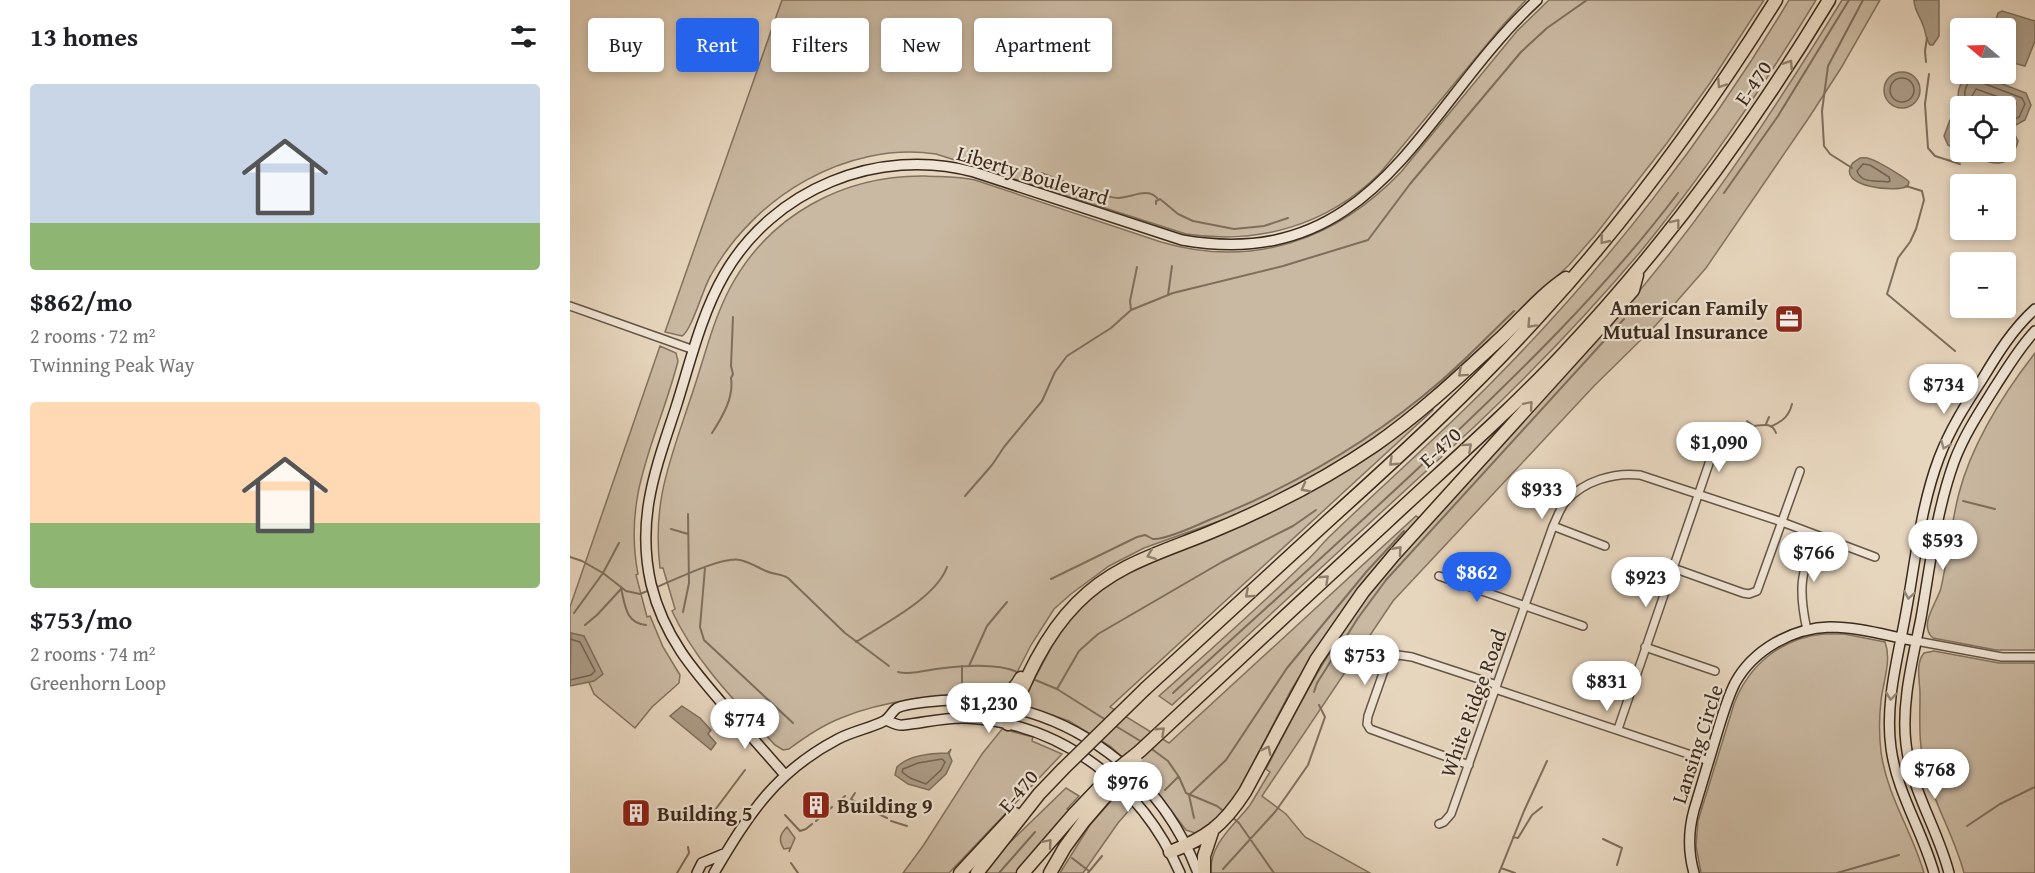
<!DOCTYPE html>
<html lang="en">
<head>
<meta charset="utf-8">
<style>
  :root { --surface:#fff; --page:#f6f6f6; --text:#202124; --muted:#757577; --accent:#2563eb }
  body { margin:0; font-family:"Gentium Book Plus",serif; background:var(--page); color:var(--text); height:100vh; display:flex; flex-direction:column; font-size:22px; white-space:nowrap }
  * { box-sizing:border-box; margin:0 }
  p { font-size:20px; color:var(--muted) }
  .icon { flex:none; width:33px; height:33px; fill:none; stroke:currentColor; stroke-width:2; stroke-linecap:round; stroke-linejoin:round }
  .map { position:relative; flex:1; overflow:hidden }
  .sheet { display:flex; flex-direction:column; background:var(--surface); width:570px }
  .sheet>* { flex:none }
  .banner { position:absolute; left:18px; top:18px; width:570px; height:54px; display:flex; gap:12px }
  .needle { width:39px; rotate:289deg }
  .buttons { position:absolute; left:1380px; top:18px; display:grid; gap:12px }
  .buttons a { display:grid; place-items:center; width:66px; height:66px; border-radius:6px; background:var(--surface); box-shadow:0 3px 9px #0003; font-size:30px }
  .price { position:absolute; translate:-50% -51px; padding:0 14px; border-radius:21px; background:#fff; color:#222; font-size:20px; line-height:39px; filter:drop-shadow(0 2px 3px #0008) }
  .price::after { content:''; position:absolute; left:50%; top:36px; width:18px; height:14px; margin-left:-9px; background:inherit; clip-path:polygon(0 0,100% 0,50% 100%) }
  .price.on { background:var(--accent); color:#fff }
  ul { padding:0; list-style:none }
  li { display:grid; align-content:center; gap:12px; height:318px; padding:0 30px }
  li span { display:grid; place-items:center; height:186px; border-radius:6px; color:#555 }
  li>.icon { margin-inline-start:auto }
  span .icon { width:108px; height:108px; fill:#fffc; stroke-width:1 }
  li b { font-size:26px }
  h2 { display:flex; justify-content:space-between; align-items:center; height:72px; padding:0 30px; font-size:26px }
  .pill { padding:0 21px; border-radius:6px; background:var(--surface); box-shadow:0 3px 9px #0003; font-size:21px; line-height:54px }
  .pill.on { background:var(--accent); color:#fff }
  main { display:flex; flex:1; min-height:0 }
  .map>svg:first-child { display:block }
</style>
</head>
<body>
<main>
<section class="sheet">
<h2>13 homes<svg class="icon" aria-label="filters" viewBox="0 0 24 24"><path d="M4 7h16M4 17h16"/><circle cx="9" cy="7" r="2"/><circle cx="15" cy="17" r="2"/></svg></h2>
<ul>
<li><span style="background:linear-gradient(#c9d6e8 75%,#8fb573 0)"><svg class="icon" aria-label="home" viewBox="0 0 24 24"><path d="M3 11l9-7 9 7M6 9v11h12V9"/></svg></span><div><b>$862/mo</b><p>2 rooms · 72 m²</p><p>Twinning Peak Way</p></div></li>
<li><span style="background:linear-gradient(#ffd9b3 65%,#8fb573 0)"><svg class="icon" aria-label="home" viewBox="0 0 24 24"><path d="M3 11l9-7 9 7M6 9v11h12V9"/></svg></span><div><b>$753/mo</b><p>2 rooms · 74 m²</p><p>Greenhorn Loop</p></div></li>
</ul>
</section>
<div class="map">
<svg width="1465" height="873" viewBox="0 0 1465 873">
  <rect width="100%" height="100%" fill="#e7d6be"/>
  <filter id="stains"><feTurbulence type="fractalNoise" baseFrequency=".00333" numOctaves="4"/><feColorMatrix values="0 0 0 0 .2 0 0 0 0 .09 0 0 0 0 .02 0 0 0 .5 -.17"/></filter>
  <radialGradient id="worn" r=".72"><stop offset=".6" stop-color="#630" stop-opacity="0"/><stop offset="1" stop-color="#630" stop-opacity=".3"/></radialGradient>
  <path fill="#cab9a2" stroke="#82725f" stroke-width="1.5" d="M 212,0 L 956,0 L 933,25 L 810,173 C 758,225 689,245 616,234 L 366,154 C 276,141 184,197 141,275 C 133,288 122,330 112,336 L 95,332 Z
    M 979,0 L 1194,0 L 1140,83 L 1097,143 L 1026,234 L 999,265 L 867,390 L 809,436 L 735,482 L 669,514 L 574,548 L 539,566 L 501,594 L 484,609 L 461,645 L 440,686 L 434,691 C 380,695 322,697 271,718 C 253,725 235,737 219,749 L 213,750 L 205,745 C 167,703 126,663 102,611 L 105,609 L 93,568 L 90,568 C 82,502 100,461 120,400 C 133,363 142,322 160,288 C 199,215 273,175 355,176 C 372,177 388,176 405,180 L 591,242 C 683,269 766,240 831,172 L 947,31 Z
    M 1219,0 L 1246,0 C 1193,87 1135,172 1071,251 C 1019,313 963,371 904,427 L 602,705 L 589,696 C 637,653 686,610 732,565 C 742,557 749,547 758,538 C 813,485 870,435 923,381 C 1035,268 1138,136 1219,0 Z
    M 1272,0 L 1310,0 L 1271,68 L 1240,116 L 1136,268 L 1086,325 L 1024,386 L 823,601 L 692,796 L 716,814 L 735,837 L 800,873 L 641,873 C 639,844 664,826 680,805 C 687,794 693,783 700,772 L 696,769 C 729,705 761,644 804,586 L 1000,367 C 1108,258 1192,130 1272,0 Z
    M 90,346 L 106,353 L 108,361 C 89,436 52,492 68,574 L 66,575 L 77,617 L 80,616 L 93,647 L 110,675 L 109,683 L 82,707 L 65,728 L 24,694 L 0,639 L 0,607 Z
    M 1465,353 L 1465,650 L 1426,650 L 1363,638 C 1348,625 1367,603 1371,588 C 1378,557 1381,524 1389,493 C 1402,444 1434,393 1465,353 Z
    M 862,406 L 863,410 L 540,707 L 599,743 L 846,516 L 851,519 L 738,663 L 721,690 L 666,796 L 648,818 L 634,829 L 625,833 L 616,830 L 577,779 L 540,746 L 499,721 L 453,705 L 455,697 L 482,646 L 496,624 L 512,606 L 539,583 L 568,566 L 643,537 Z
    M 1254,634 L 1274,634 L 1315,642 C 1322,660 1313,682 1311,701 C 1309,718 1309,735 1311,752 C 1317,796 1342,831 1354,873 L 1131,873 L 1126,846 L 1128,821 L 1164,704 C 1179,664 1212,638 1254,634 Z
    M 1364,651 L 1429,663 L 1465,663 L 1465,873 L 1394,873 C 1385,838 1366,807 1356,773 C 1348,745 1350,722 1350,694 C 1350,681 1345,664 1354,653 Z
    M 432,729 L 463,737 L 462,741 L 492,754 L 379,873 L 333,873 L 353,846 L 412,754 Z
    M 496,788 L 509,796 L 497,809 L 499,811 L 446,873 L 414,873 L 432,850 Z
    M 547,794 L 561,808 L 548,823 L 513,873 L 490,873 L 520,825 Z
    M 217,827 L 225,838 L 219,852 L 220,848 L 214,849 C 208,840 210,834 217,827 Z"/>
  <path fill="#ac9c87" stroke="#7e6e5c" stroke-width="1.5" d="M 1344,0 L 1369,0 L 1369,36 L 1363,45 L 1360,45 C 1355,38 1356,32 1353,25 C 1350,16 1344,10 1344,0 Z
    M 1432,11 L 1465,21 L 1465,41 L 1455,66 L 1436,61 L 1436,28 L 1423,28 L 1428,13 Z
    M1314 90a18 18 0 1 1 36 0a18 18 0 1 1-36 0Z
    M 1406,74 L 1456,93 L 1461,105 L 1455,120 L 1446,125 L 1436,122 L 1436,106 L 1391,105 C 1384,93 1391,75 1406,74 Z
    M 1390,115 L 1390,151 L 1378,145 L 1374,136 L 1380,120 Z
    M 1436,129 L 1445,135 L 1448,141 C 1438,177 1417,160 1391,152 L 1436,152 Z
    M 1290,158 C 1294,158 1296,157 1300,159 C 1306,160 1336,178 1339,182 L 1338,186 C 1327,193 1266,187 1282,164 C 1284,161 1288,160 1290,158 Z
    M 1,633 L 14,636 L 33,674 L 24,681 L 0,686 Z
    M 112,706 L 130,718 L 141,730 L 138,734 L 146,743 L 141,750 L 100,716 Z
    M 381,749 L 379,754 L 382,761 L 376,774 L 359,790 L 338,784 L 325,775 L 327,767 C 339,755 362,753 378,753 Z"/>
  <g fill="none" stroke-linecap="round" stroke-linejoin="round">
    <path stroke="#736352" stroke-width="1.5" d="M1320 90a12 12 0 1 1 24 0a12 12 0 1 1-24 0Z
      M 1397,106 C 1394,95 1392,85 1405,78 L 1410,82 L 1452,98 L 1455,104 L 1449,117 L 1445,119 L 1436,117
      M 1404,106 L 1402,96 L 1406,89 L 1446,103 L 1444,110 L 1436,110
      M 1293,164 L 1300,165 L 1319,177 L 1320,181 L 1318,182 C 1305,180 1292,184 1287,171 Z
      M 0,639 L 10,642 L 25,671 L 21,675 L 0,680
      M 372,759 L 375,762 L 371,770 L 356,784 L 340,778 L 332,772 L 333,769 L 348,763 Z"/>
    <path stroke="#7e6e5c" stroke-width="2" d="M 1356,62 L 1355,51 L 1357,38
      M 1359,74 L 1355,104 L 1358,148 L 1365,156 L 1390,164
      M 1282,168 L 1260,154 L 1254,146 L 1252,111 L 1258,66 L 1293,0
      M 471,173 C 489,179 532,198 548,198 C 561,198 577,187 587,198
      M 1336,186 L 1352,191 L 1354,200 L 1346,229 L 1340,242 L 1328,258 L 1317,294 L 1385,351
      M 1154,193 L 1208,116 L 1279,0
      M 586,204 L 586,201 L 590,199 L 608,214 L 623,221 L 664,229 L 694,226 L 718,218
      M 598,295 L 602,266
      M 561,310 L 560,301 L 567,267
      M 1177,421 L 1184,426 C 1193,425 1202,422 1206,433
      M 1196,424 L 1199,417
      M 1202,426 C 1213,421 1219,416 1222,404
      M 142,433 C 153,416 164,397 161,378 L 163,374 L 161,366 L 163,317
      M 395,496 L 422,465 L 434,447 L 472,401 L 485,372 L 497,356 L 541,328 L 561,310 L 603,293 L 713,266 L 798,240 L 840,184 L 951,52 L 977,28 L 1017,0
      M 1393,501 L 1425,509
      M 101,529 L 118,534
      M 0,557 L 12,561 L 33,573 L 56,591 L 70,594 L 80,590
      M 135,568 L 130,627 L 134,640 L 223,723
      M 481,579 L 567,537 L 575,535 C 578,536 580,538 583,539 C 595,540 628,525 639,520 C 724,486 803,440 872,380 C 897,358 920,334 944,311
      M 51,588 C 55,604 55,623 76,625
      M 85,588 C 104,580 152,556 170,560 C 179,562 187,567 196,571 C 204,575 210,573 218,578 L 275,633 L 319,666
      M 113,612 L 119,583 L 118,514
      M 4,613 L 33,573 L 49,543
      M 15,625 L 27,615 L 51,589
      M 286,642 C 313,624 366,598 377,567
      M 399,666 L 417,626 L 437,602
      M 328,672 C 340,675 354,671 366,669 C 390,666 427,662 450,673
      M 463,679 L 487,689 L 536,720
      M 392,684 L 392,666
      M 487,689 L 509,651 L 528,634 L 652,562 L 723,526 L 746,510
      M 744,692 L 747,683 L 788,618 L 816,580 L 1054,319
      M 603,693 C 688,615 773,539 857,460 C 946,376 1034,291 1108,193
      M 544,725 L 572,742
      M 579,747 L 598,761 L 609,777 L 616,793 L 647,806 L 656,813
      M 595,790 L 608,777
      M 285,793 L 281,799 L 293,806
      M 267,803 L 275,796
      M 298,809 L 317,818
      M 215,815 L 230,831 L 236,829 L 242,824
      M 127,817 L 135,819 L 142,814 L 175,770
      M 624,818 L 619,795 L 656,760 L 717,668 L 797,571 L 834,531
      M 663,818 L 669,823 L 704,873
      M 246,821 L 262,807
      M 321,821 L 337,826
      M 1397,826 L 1430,804 L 1465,787
      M 943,837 L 948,838 L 962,815 L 972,807
      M 1033,839 L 1052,848 L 1047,865
      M 502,858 L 519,871
      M 221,863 L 228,873
      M 931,868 L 945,873
      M 653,869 L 705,812 L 722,788 L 738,765 L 755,717 L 749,705
      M 107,873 L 119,853 L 118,847
      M 429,873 L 465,832
      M 518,873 L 532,856
      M 929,873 L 954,811 L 977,761
      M 1267,873 L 1329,855"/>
    <g stroke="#655544" stroke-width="10">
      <path id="street" d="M 0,306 L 124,350
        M 983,526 L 1035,546
        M 1103,568 L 1173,593 L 1179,594 L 1187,591 L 1230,471
        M 869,576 L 1013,626
        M 1237,630 C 1228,589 1231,574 1245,536
        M 1346,641 L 1432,657 L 1465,657
        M 1075,647 L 1145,671
        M 925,689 L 1139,761
        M 1048,729 L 1146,443
        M 899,765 L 800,729 L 797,724 L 798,716 L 817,662 L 828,655 L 842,657 L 927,685
        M 869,824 L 874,822 L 881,814 L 983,526 C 987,518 990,508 996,501 C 1014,481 1044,472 1070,475 L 1212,522 L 1305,557"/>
    </g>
    <g stroke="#3a2a1c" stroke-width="12">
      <path id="secondary" d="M 316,720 C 321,722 327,726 333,725 C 354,723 374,717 396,718 C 493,723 572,786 610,873
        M 215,775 C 196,753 177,732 158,710 C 123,670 94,637 81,584 C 66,518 86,468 106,407 C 120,363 131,315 154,275 C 203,189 308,146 404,172 L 612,240 C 807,274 851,107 967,0
        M 127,873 L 132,863 L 156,853
        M 144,873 C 179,814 205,772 268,739 C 283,731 301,728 314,721 C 320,718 322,711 327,708 C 337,703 373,700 385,700 C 390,700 394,702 399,702 C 503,708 591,775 628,873
        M 1124,873 C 1118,852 1118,832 1124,810 C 1131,787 1138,763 1145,740 C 1151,721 1156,701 1165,683 C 1183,650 1222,628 1260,627 C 1289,627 1318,636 1346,641
        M 1364,873 C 1352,830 1327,793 1321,748 C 1315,704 1327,661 1335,618 C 1345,565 1350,508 1369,458 C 1380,429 1396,404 1413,378 C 1428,353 1443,329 1465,309
        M 1379,873 C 1368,829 1341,790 1336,744 C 1331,702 1343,659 1351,618 C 1360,567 1366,512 1384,462 C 1394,435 1410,411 1425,387 C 1438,367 1449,348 1465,331"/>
    </g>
    <g stroke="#3a2a1c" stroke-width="15">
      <path id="highway" d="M 575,689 C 636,633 698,576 759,520 C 831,455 903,389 969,316 C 1058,219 1136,112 1206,0
        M 389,700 C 413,689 434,709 451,678
        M 438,724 C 454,682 474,636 507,603 C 545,564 593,552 641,532 C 699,508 754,480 805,445 C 851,413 892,374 933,336 C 953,317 972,294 996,278
        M 570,751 C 653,673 736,597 819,520 C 878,465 939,412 994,353 C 1095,246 1182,127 1259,0
        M 600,852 C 636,838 653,826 675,792 L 746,660 L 793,592 L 824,555 L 1035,322 L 1063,290 L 1067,275
        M 390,873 L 445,814
        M 407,873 L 469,794 L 493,769
        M 453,873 L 504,814
        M 480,873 L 495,847 L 514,821
        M 634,873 L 634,856 L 642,832"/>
    </g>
    <use href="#street" stroke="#efe4d5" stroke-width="7"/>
    <use href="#secondary" stroke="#efe4d5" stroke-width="9"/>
    <use href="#highway" stroke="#e7d6be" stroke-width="12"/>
    <g stroke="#3a2a1c" stroke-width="15" stroke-linecap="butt">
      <path id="highway-bridge" d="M 493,769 L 575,689
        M 504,814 L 545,771 L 570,751
        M 514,821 L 566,761"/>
    </g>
    <use href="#highway-bridge" stroke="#e7d6be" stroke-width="12"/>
  </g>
  <defs><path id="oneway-chevron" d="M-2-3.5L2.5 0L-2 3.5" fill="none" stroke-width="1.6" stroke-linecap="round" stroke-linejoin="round" transform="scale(1.5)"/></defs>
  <g stroke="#90806d">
    <use href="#oneway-chevron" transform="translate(1219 64) rotate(-57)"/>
    <use href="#oneway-chevron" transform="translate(1151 84) rotate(124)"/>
    <use href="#oneway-chevron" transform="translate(1106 223) rotate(-52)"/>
    <use href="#oneway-chevron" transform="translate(1034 240) rotate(129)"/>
    <use href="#oneway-chevron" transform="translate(961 324) rotate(133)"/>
    <use href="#oneway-chevron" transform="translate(892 373) rotate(138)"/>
    <use href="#oneway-chevron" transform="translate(959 405) rotate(-49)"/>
    <use href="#oneway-chevron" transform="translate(898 447) rotate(-42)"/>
    <use href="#oneway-chevron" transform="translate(823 462) rotate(137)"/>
    <use href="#oneway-chevron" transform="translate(735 488) rotate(152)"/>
    <use href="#oneway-chevron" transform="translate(828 550) rotate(-48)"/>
    <use href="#oneway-chevron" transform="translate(581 555) rotate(159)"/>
    <use href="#oneway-chevron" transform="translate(755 579) rotate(-43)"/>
    <use href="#oneway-chevron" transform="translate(679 594) rotate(138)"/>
    <use href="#oneway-chevron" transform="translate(591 731) rotate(-43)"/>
    <use href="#oneway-chevron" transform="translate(697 750) rotate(-63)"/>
    <use href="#oneway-chevron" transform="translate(478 843) rotate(-49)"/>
  </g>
  <g stroke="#948778">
    <use href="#oneway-chevron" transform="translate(1375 445) rotate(113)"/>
    <use href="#oneway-chevron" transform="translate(1339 595) rotate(100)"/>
    <use href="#oneway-chevron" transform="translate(1321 696) rotate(97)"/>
  </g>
  <defs>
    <g id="office-square" transform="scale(1.5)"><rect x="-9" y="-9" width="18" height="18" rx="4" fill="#8f2418" stroke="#efe4d5"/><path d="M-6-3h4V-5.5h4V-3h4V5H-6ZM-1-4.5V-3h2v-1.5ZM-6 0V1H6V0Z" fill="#fff"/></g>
    <g id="building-square" transform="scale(1.5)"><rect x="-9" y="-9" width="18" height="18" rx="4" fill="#8f2418" stroke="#efe4d5"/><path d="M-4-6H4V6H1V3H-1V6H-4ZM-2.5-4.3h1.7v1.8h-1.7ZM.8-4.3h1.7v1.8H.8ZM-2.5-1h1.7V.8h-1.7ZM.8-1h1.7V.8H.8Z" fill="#fff"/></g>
  </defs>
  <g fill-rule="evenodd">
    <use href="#office-square" x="1219" y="319"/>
    <use href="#building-square" x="246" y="805"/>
    <use href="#building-square" x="66" y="813"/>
  </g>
  <g text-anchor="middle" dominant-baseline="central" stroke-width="4.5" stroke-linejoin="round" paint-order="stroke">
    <g font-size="21" fill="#3a2a1c" stroke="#efe4d5">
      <text transform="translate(1183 83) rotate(-56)">E-470</text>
      <text transform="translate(463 175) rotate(17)">Liberty Boulevard</text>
      <text transform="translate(870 447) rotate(-43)">E-470</text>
      <text transform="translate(903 703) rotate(-70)">White Ridge Road</text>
      <text transform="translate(1127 744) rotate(-72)">Lansing Circle</text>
      <text transform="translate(448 791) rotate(-50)">E-470</text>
    </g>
    <g font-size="21" font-weight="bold" fill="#3a2a1c" stroke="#efe4d5" text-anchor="start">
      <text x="1198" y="307" text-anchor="end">American Family<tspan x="1198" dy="24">Mutual Insurance</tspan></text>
      <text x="267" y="805">Building 9</text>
      <text x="87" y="813">Building 5</text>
    </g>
  </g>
  <rect width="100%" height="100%" filter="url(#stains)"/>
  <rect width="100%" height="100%" fill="url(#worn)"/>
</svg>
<div class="buttons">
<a><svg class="needle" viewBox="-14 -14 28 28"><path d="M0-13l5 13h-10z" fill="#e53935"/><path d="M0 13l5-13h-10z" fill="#757577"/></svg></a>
<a><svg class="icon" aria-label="locate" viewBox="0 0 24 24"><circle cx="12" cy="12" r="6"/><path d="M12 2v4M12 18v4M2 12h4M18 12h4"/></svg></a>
<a>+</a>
<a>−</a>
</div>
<b class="price" style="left:1374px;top:415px">$734</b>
<b class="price" style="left:1149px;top:473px">$1,090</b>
<b class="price" style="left:972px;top:520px">$933</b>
<b class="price" style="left:1373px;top:571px">$593</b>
<b class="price" style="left:1244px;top:583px">$766</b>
<b class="price on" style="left:907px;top:603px">$862</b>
<b class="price" style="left:1076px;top:608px">$923</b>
<b class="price" style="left:795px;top:686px">$753</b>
<b class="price" style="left:1037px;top:712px">$831</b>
<b class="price" style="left:419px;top:734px">$1,230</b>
<b class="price" style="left:175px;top:750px">$774</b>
<b class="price" style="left:1365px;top:800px">$768</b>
<b class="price" style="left:558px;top:813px">$976</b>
<div class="banner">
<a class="pill">Buy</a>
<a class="pill on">Rent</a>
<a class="pill">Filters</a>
<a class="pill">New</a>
<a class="pill">Apartment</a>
</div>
</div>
</main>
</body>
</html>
